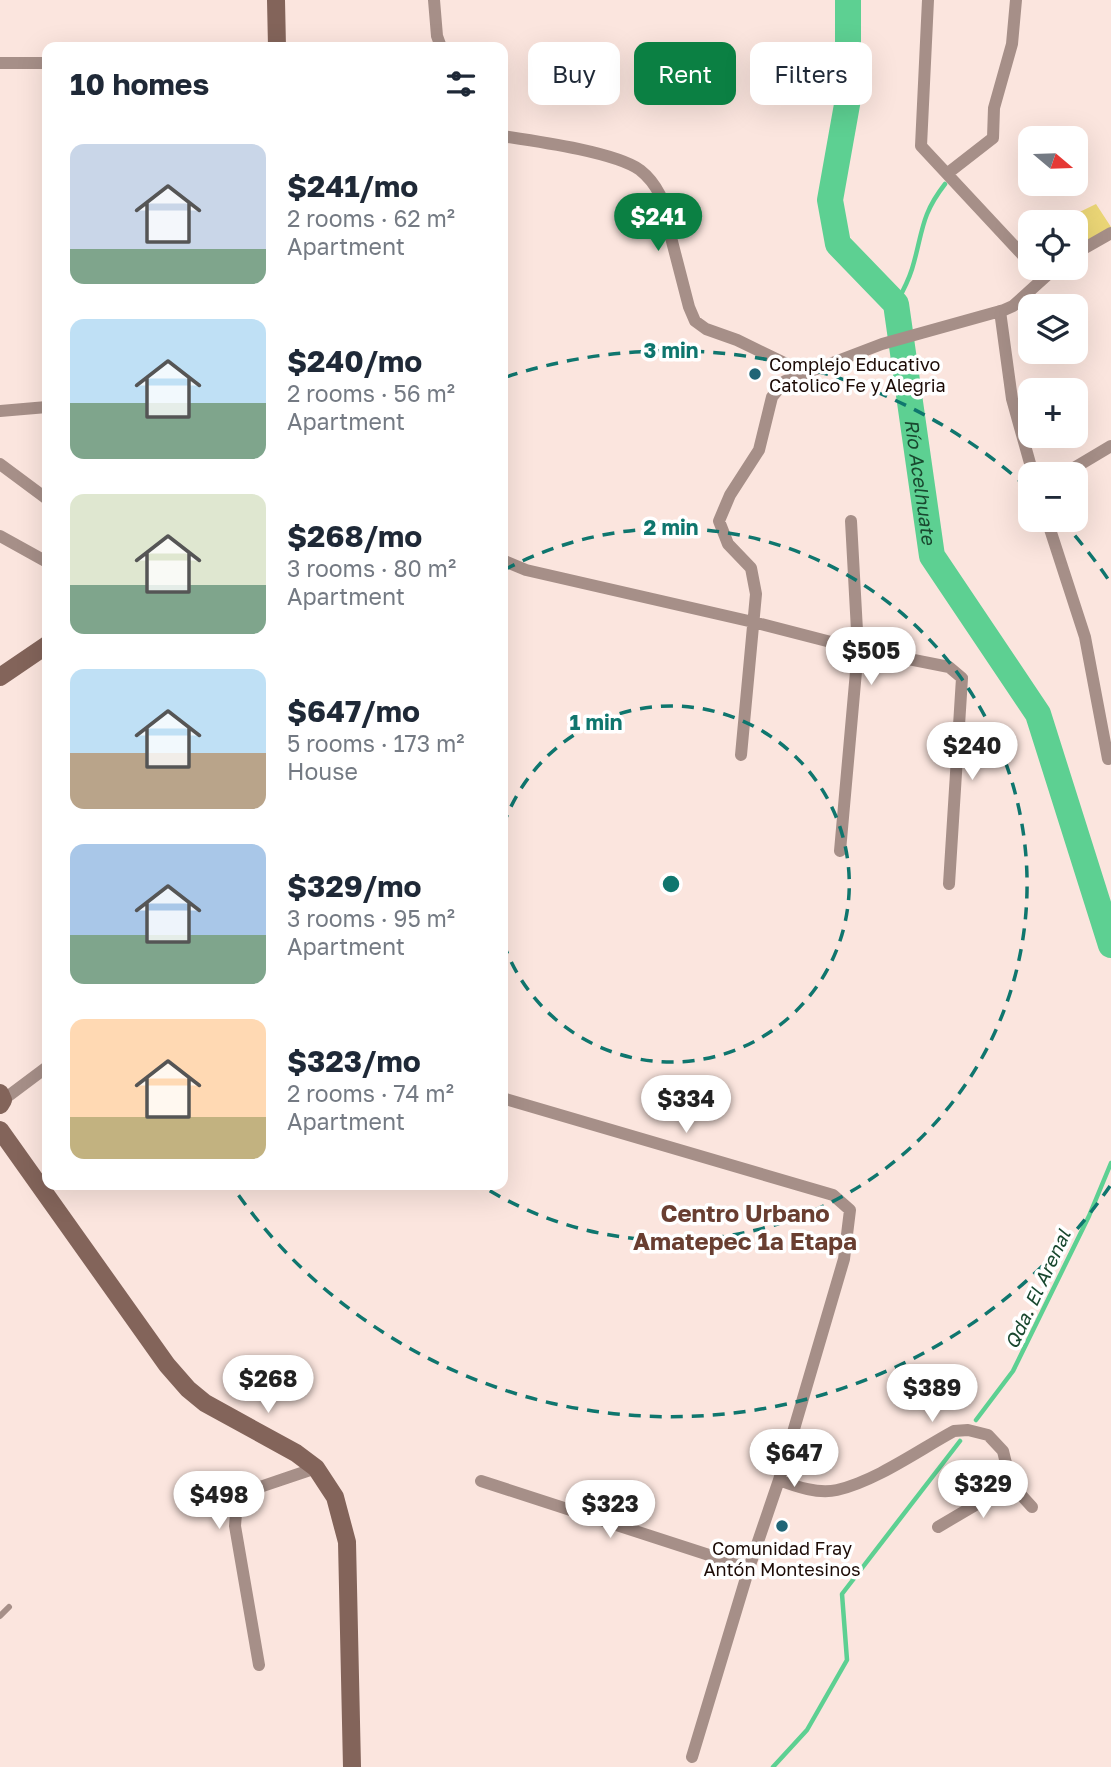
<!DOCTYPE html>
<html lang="en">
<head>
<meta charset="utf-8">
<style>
  :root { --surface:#fff; --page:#f6f6f7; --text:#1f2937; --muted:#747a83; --accent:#0b8043 }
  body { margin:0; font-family:"Golos Text",sans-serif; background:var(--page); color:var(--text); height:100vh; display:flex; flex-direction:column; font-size:26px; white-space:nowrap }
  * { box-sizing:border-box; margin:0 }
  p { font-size:23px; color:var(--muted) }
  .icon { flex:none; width:38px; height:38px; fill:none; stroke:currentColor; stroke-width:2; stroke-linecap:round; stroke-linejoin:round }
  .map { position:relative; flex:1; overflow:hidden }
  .sheet { position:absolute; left:42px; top:42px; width:466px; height:1148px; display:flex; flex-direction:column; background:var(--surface); border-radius:14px; box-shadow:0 7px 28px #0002 }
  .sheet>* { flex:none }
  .guide { position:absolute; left:528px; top:42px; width:476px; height:63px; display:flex; gap:14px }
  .needle { width:46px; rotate:109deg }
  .controls { position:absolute; left:1018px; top:126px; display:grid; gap:14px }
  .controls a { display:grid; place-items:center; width:70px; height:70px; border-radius:14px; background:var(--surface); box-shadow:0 7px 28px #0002; font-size:35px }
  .price { position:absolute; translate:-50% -60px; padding:0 16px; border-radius:24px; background:#fff; color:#222; font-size:23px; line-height:46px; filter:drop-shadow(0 2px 4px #0008) }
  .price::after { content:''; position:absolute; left:50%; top:42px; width:21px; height:16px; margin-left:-10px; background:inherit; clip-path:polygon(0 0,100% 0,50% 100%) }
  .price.active { background:var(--accent); color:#fff }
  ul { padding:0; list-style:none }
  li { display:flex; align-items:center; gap:21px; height:175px; padding:0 28px }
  li span { display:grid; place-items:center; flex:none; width:196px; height:140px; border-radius:14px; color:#555 }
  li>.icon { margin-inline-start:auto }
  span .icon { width:84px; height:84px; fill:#fffc; stroke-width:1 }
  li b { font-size:30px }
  h2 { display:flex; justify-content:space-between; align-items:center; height:84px; padding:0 28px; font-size:30px }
  .pill { padding:0 24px; border-radius:14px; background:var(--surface); box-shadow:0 7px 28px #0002; font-size:24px; line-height:63px }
  .pill.active { background:var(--accent); color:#fff }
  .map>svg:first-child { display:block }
</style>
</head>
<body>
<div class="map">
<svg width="1111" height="1767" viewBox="0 0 1111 1767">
  <rect width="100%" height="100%" fill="#fbe5de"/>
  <path fill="#ebd676" d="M 1096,204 L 1111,227 L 1076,249 L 1076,222 L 1059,222 Z"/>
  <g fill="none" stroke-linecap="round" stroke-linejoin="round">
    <path stroke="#5dd092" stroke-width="4.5" d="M 896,304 C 902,293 908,282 912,269 C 923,233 920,216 945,184
      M 976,1420 L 1013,1371 L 1089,1216 L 1111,1163
      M 773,1767 L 807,1730 L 847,1660 L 842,1594 L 960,1441"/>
    <path stroke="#5dd092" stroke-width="26" id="s1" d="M 848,0 L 848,99 L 830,200 L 838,244 L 896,304 L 932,556 L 1038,714 L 1111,945"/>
    <path stroke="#a68f88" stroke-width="6" d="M 0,1616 L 9,1607"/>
    <path stroke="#a68f88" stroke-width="12" d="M 434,0 L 437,36 L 441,47
      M 928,0 L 921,146 L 1031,264
      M 0,63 L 47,63
      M 502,136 C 535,141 615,152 640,170 C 649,177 655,185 660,195 L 689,307 L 695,321 L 706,329 L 737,340 L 805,373
      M 948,173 L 993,138 L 994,108 L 1012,44 L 1016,0
      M 1076,253 L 1111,233
      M 1000,311 L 1012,399 L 1033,474
      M 0,411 L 47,407
      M 0,464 L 47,499
      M 1064,474 L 1111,446
      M 1047,520 L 1085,637 L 1108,759
      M 0,536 L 47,562
      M 502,560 L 526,570 L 753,622 L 858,649 L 949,667 L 962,678 L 949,884
      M 741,755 L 756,594 L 751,568 L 728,544 L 719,521 L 730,495 L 759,450 L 772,397 L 785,381 L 882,344 L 1004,310 L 1013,306 L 1055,268
      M 840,851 L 858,649 L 851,521
      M 502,1098 L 833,1195 L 850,1210 L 844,1259 L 779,1480 L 749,1568 L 692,1757
      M 3,1100 L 47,1067
      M 779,1480 C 797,1487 818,1494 837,1490 C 876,1481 919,1450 954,1431 L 968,1430 L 988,1435 L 1003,1451 L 1011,1484 L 1032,1507
      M 481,1481 L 749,1568
      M 938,1527 L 1011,1484
      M 259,1665 L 235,1526 L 237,1500 L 240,1494 L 248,1491 L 316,1468"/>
    <path stroke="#83645a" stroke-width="18" d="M 276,0 L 277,47
      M 0,677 L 47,645
      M 0,1093 L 3,1100 L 0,1105
      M 0,1130 L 167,1365 L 188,1389 L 205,1403 L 296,1453 L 316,1468 L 335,1497 L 347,1542 L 352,1767"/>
  </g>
  <g fill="none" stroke="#0f766e" stroke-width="3.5" stroke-dasharray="12 9">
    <path d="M503 826A178 178 0 1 1 503 942"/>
    <path d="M504 570A356 356 0 1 1 482 1186"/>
    <path d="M1110 1186A533 533 0 0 1 232 1186M506 377A533 533 0 0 1 1028 488M1061 520A533 533 0 0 1 1110 582"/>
  </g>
  <g fill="#206576" stroke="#fff" stroke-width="2.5">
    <circle cx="755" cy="374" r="7"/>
    <circle cx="782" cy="1526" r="7"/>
  </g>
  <g text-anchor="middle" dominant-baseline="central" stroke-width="7" stroke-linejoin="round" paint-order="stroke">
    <g font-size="18" fill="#1c0b06" stroke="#fff" text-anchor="start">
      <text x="769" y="364">Complejo Educativo<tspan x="769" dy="21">Catolico Fe y Alegria</tspan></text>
      <text x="782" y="1548" text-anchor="middle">Comunidad Fray<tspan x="782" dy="21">Antón Montesinos</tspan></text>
    </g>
    <g font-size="19" font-style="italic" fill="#19482f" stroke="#fff">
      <text stroke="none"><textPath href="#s1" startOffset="509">Río Acelhuate</textPath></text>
      <text transform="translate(1037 1289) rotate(-65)">Qda. El Arenal</text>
    </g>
    <g font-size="24" font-weight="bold" fill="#693e31" stroke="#fff">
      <text x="745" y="1212">Centro Urbano<tspan x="745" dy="28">Amatepec 1a Etapa</tspan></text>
    </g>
  </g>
  <circle cx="671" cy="884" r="10" fill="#0f766e" stroke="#fff" stroke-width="3.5"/>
  <g font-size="21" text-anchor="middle" font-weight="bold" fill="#0f766e" stroke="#fff" stroke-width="7" stroke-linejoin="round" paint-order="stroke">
    <text x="671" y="358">3 min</text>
    <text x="671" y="535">2 min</text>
    <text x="596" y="730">1 min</text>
  </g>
</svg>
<div class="controls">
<a><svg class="needle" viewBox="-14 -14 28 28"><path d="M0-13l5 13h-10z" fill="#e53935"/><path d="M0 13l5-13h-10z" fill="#747a83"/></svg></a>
<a><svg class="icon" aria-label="locate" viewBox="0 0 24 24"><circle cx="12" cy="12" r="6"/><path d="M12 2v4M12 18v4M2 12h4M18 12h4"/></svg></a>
<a><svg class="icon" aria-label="layers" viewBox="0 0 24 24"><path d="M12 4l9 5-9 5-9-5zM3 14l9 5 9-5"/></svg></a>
<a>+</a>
<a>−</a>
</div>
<b class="price active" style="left:658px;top:253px">$241</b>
<b class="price" style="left:871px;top:687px">$505</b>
<b class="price" style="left:972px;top:782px">$240</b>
<b class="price" style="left:686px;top:1135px">$334</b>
<b class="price" style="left:268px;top:1415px">$268</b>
<b class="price" style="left:932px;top:1424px">$389</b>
<b class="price" style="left:794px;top:1489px">$647</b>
<b class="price" style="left:983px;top:1520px">$329</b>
<b class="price" style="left:219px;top:1531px">$498</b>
<b class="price" style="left:610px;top:1540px">$323</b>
<div class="guide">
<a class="pill">Buy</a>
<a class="pill active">Rent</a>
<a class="pill">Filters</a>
</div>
<section class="sheet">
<h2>10 homes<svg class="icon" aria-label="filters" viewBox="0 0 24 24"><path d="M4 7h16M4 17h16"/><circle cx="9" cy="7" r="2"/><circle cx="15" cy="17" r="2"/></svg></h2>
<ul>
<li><span style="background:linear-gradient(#c9d6e8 75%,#7fa58c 0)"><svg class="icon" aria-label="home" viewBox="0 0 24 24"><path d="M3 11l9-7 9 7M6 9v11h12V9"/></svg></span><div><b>$241/mo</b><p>2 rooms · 62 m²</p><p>Apartment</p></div></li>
<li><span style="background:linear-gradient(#bfe0f5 60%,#7fa58c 0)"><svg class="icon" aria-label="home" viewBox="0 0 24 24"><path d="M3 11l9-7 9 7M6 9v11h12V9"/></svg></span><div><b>$240/mo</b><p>2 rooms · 56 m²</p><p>Apartment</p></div></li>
<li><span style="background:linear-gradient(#dfe7d0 65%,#7fa58c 0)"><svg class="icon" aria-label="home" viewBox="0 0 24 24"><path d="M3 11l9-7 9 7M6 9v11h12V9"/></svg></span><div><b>$268/mo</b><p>3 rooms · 80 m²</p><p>Apartment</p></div></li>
<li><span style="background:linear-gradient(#bfe0f5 60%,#b9a48a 0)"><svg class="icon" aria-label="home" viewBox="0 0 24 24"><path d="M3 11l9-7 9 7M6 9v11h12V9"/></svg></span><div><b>$647/mo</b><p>5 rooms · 173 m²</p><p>House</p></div></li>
<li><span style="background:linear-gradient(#a9c7e8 65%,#7fa58c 0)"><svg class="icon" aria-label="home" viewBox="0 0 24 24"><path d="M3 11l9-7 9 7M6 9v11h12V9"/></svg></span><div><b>$329/mo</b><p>3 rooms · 95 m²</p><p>Apartment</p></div></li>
<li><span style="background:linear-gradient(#ffd9b3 70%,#c2b280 0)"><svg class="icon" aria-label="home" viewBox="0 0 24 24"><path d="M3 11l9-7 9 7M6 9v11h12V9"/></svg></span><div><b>$323/mo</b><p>2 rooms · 74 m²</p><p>Apartment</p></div></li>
</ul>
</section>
</div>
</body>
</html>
